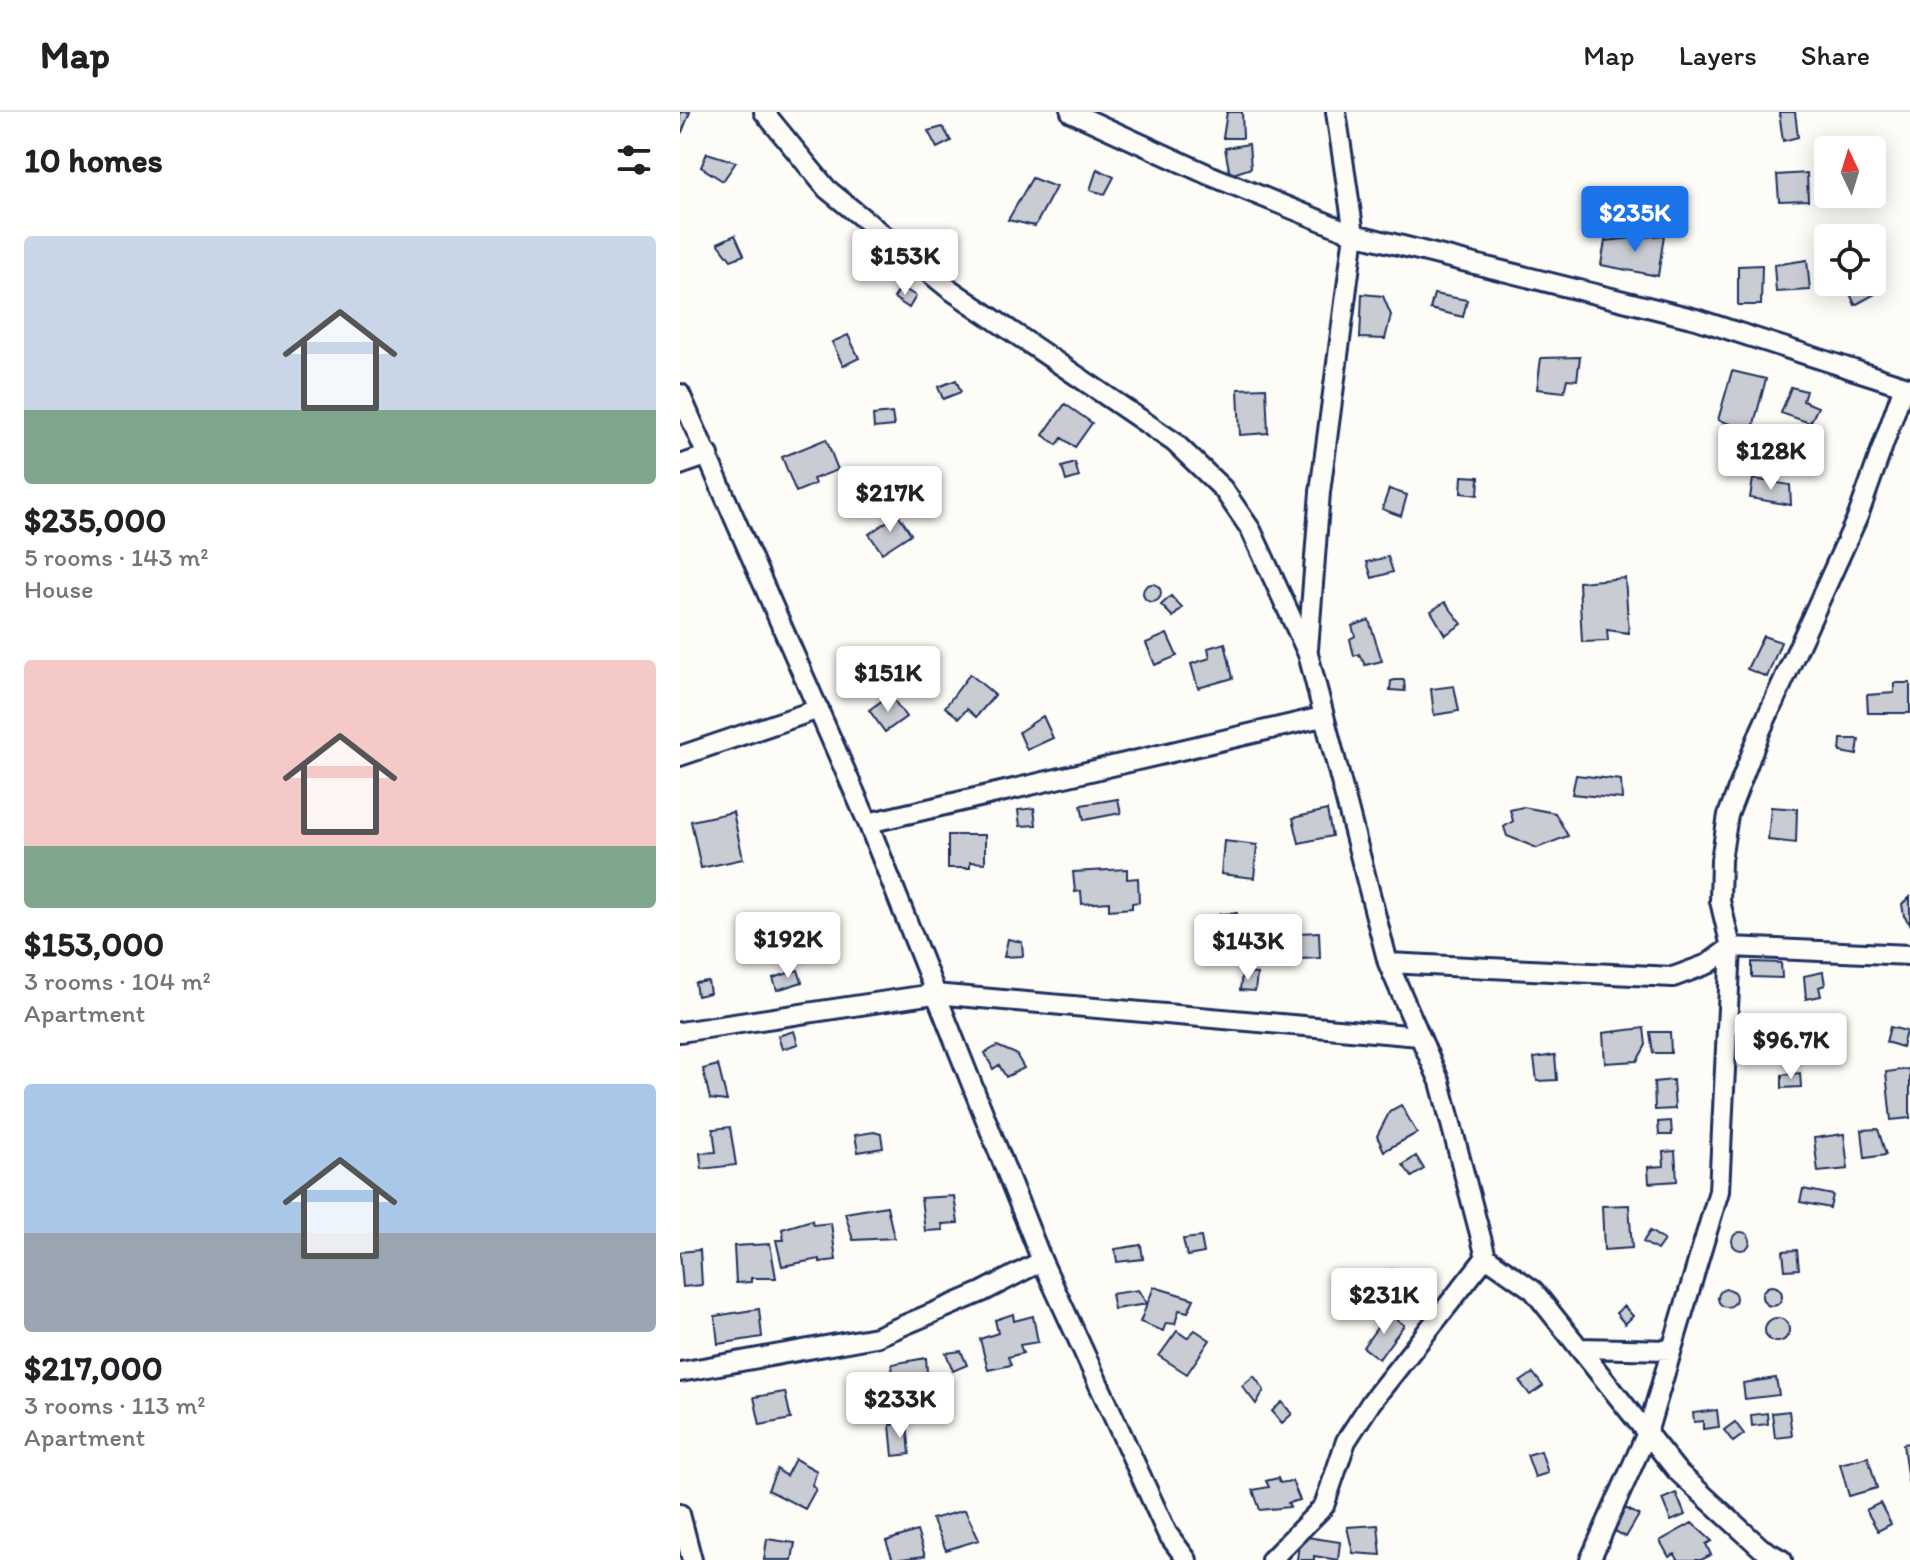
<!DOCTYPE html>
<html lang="en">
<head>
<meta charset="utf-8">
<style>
  :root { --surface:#fff; --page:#f6f6f6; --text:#202124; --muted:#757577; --line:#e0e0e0; --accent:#1a73e8 }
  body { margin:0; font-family:Itim,sans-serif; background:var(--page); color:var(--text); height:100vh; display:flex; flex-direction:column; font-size:30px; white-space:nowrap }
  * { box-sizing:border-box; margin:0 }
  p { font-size:26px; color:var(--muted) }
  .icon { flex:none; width:44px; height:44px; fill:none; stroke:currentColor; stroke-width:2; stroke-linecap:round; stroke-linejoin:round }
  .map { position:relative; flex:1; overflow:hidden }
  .side { display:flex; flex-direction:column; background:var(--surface); width:680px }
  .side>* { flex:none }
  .needle { width:52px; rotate:356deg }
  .buttons { position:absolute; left:1134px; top:24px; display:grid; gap:16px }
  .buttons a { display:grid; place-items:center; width:72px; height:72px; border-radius:8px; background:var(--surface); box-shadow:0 4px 20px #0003; font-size:40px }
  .price { position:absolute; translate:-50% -68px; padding:0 18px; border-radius:8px; background:#fff; color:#222; font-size:26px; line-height:52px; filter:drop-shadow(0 2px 4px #0008) }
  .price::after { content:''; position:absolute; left:50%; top:48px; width:24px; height:18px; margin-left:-12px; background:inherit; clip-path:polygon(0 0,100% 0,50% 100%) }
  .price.current { background:var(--accent); color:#fff }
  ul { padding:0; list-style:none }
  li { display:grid; align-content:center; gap:16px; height:424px; padding:0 24px }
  li span { display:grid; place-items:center; height:248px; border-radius:8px; color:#555 }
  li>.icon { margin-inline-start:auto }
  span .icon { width:144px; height:144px; fill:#fffc; stroke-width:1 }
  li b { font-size:34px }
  h2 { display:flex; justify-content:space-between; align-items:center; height:96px; padding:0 24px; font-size:34px }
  header { display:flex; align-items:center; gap:48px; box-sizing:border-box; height:112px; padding:0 40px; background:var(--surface); border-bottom:2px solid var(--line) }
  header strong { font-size:38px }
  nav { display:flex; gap:44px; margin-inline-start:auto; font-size:28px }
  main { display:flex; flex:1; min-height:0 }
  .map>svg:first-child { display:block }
</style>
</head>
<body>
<header>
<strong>Map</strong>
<nav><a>Map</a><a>Layers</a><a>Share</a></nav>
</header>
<main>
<section class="side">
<h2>10 homes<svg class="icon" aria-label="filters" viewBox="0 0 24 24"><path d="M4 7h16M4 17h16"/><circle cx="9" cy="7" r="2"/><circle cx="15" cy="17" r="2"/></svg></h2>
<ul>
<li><span style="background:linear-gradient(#c9d6e8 70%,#7fa58c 0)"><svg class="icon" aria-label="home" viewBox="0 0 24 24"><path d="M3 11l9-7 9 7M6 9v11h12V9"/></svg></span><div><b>$235,000</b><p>5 rooms · 143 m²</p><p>House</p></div></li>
<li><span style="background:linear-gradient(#f6c9c9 75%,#7fa58c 0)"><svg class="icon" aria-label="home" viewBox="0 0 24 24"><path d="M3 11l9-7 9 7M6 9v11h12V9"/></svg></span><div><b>$153,000</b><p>3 rooms · 104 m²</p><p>Apartment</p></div></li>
<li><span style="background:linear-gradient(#a9c7e8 60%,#9aa5b1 0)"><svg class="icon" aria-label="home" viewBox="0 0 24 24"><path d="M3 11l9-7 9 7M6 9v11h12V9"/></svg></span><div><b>$217,000</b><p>3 rooms · 113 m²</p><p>Apartment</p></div></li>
</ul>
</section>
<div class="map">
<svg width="1230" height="1448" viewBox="0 0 1230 1448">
  <rect width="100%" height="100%" fill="#fdfcf7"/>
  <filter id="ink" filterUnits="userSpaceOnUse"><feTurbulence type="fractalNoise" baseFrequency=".0125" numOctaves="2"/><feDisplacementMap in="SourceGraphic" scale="16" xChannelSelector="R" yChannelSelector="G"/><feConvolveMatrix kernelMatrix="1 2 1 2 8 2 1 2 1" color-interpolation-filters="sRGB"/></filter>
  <g filter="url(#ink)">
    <path fill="#c9ccd3" stroke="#1b2f5e" stroke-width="2" d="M 0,0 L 10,0 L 2,20 L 0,19 Z
      M 547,0 L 562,0 L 563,26 L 543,26 Z
      M 1099,0 L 1115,0 L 1118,25 L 1103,29 Z
      M 263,15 L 271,29 L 257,36 L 248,19 Z
      M 569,32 L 571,56 L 550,63 L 545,36 Z
      M 27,41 L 56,50 L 43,69 L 21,55 Z
      M 417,57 L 434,65 L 425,82 L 410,78 Z
      M 1127,61 L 1128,88 L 1099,89 L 1097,63 Z
      M 352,66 L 376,75 L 355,114 L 328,108 Z
      M 55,123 L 64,143 L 51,148 L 38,131 Z
      M 984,123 L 978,164 L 921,153 L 925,129 Z
      M 1127,148 L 1130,178 L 1096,180 L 1094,153 Z
      M 1082,153 L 1081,193 L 1058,193 L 1058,154 Z
      M 1165,170 L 1190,170 L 1197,181 L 1175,193 Z
      M 221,175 L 236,184 L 229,196 L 214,186 Z
      M 682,182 L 703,184 L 711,203 L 705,227 L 680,226 Z
      M 754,182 L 787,188 L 783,205 L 750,197 Z
      M 168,223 L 179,246 L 163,254 L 152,230 Z
      M 900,245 L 897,268 L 887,267 L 884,280 L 857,277 L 861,246 Z
      M 1052,259 L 1086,267 L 1072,319 L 1038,308 Z
      M 276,268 L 281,280 L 263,287 L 258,275 Z
      M 1111,275 L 1126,279 L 1123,289 L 1138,295 L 1130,311 L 1101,301 Z
      M 586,276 L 588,321 L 560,323 L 558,277 Z
      M 385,292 L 412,311 L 395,335 L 382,326 L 377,333 L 363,323 Z
      M 212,301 L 214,314 L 194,316 L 193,303 Z
      M 146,327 L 158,358 L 133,367 L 135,372 L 116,380 L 102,345 Z
      M 395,351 L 399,365 L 386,369 L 382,355 Z
      M 782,364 L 799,365 L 798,383 L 781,381 Z
      M 1073,367 L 1110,373 L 1111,393 L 1070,386 Z
      M 709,377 L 727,383 L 721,404 L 702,397 Z
      M 218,402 L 231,422 L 202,441 L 189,422 Z
      M 708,445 L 713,460 L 692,466 L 687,450 Z
      M 945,466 L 949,521 L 927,518 L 928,529 L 902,530 L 899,470 Z
      M463 481a9 9 0 1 1 18 0a9 9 0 1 1-18 0Z
      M 491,484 L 502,496 L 493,505 L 481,493 Z
      M 765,490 L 782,512 L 765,523 L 751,499 Z
      M 689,508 L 702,549 L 685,553 L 679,542 L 674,544 L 670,527 L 675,524 L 672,514 Z
      M 487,522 L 497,544 L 475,553 L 466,531 Z
      M 1083,524 L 1101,530 L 1087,565 L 1067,557 Z
      M 545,531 L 553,566 L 518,576 L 511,552 L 530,546 L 528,536 Z
      M 290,562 L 315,583 L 296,605 L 287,597 L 279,606 L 265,595 Z
      M 715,568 L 724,568 L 725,579 L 710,578 L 711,569 Z
      M 1214,571 L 1230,571 L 1230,601 L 1188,601 L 1187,583 L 1214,581 Z
      M 774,574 L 779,599 L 754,603 L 751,577 Z
      M 210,583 L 226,605 L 205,620 L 189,598 Z
      M 363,604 L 373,626 L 347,638 L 339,620 Z
      M 1161,627 L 1179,627 L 1177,643 L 1160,640 Z
      M 896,663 L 941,668 L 942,687 L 892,682 Z
      M 438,687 L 441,701 L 404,708 L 401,693 Z
      M 843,695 L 875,701 L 888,724 L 857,736 L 827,724 L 824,715 L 833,709 L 830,698 Z
      M 1091,695 L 1117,697 L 1116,731 L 1088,728 Z
      M 354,696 L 356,713 L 340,714 L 338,698 Z
      M 647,698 L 652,724 L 619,731 L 613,706 Z
      M 53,700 L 63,747 L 21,756 L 11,709 Z
      M 268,723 L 305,723 L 305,751 L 290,750 L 290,756 L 268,756 Z
      M 544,729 L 577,733 L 574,766 L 541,762 Z
      M 447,757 L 447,767 L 458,766 L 459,790 L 452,791 L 452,796 L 429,798 L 429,790 L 402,792 L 401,779 L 395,780 L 393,760 Z
      M 1230,785 L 1230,812 L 1224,804 L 1222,792 Z
      M 557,801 L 558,816 L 542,817 L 540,802 Z
      M 97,808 L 100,820 L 76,827 L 75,815 Z
      M 639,820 L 640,846 L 597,848 L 596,822 Z
      M 328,827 L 342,830 L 343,844 L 324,845 Z
      M 1072,850 L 1101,851 L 1102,866 L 1072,865 Z
      M 118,858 L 122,870 L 97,878 L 93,866 Z
      M 1143,860 L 1145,873 L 1139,875 L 1141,884 L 1126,887 L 1124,864 Z
      M 562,861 L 577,862 L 575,879 L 560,878 Z
      M 28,869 L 30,881 L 17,884 L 15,871 Z
      M 1210,915 L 1226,919 L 1222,935 L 1206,930 Z
      M 964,916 L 966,933 L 957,949 L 925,951 L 923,921 Z
      M 114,919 L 118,932 L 102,937 L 98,924 Z
      M 970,920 L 990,920 L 991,941 L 973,941 Z
      M 317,934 L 336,942 L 344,956 L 326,965 L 319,953 L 313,957 L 305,941 Z
      M 875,943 L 877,968 L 857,969 L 854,946 Z
      M 38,953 L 47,989 L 30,987 L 23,957 Z
      M 1230,957 L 1230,1006 L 1211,1008 L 1206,960 Z
      M 1120,961 L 1121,975 L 1102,976 L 1102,963 Z
      M 993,968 L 995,997 L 975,998 L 974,970 Z
      M 721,993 L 737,1021 L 704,1039 L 697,1024 L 710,999 Z
      M 991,1009 L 992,1023 L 979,1023 L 978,1010 Z
      M 50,1015 L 56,1053 L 22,1057 L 20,1041 L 36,1040 L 33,1017 Z
      M 1198,1017 L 1206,1043 L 1185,1046 L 1182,1018 Z
      M 194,1020 L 201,1022 L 203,1036 L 178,1040 L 175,1023 Z
      M 1164,1022 L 1168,1057 L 1138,1060 L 1134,1026 Z
      M 995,1039 L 997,1069 L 969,1071 L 968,1055 L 984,1054 L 983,1040 Z
      M 736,1044 L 744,1057 L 732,1065 L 723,1053 Z
      M 1123,1077 L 1153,1083 L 1150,1096 L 1120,1090 Z
      M 274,1084 L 278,1111 L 262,1112 L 263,1118 L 245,1119 L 241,1086 Z
      M 949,1093 L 952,1136 L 924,1138 L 922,1094 Z
      M 207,1094 L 214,1126 L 173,1128 L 165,1101 Z
      M 132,1108 L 133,1113 L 151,1111 L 156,1148 L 140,1150 L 140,1147 L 102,1154 L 96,1128 L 104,1128 L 102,1117 Z
      M 970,1119 L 984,1128 L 977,1138 L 963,1130 Z
      M1052 1129a9 9 0 1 1 18 0a9 9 0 1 1-18 0Z
      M 521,1125 L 524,1141 L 507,1144 L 503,1127 Z
      M 90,1132 L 96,1166 L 71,1166 L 71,1170 L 56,1171 L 54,1134 Z
      M 461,1133 L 463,1147 L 437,1150 L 435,1137 Z
      M 20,1138 L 22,1173 L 3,1175 L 0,1140 Z
      M 1117,1138 L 1119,1157 L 1105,1158 L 1103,1139 Z
      M 712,1157 L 727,1167 L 709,1198 L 693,1189 Z
      M1082 1184a10 10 0 1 1 20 0a10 10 0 1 1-20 0Z
      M 474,1175 L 514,1187 L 508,1200 L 499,1198 L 495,1212 L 486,1211 L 483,1219 L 460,1210 Z
      M1038 1186a9 9 0 1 1 18 0a9 9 0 1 1-18 0Z
      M 458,1178 L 467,1192 L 434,1197 L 431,1182 Z
      M 944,1194 L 953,1204 L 945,1212 L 936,1201 Z
      M 79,1197 L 82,1225 L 38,1232 L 35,1204 Z
      M 708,1201 L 724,1213 L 699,1247 L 683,1235 Z
      M 333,1202 L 334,1209 L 353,1204 L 358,1230 L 340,1233 L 343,1241 L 328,1245 L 331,1253 L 308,1258 L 300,1227 L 318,1221 L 315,1208 Z
      M1085 1218a12 12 0 1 1 24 0a12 12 0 1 1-24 0Z
      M 515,1218 L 530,1228 L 507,1262 L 479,1244 L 497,1219 L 507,1226 Z
      M 281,1239 L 287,1253 L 273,1259 L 266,1241 Z
      M 246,1246 L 250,1299 L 216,1302 L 212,1252 Z
      M 853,1261 L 863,1274 L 850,1283 L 840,1270 Z
      M 574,1264 L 584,1278 L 576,1292 L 562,1274 Z
      M 1096,1266 L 1099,1283 L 1065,1287 L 1063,1271 Z
      M 105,1280 L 111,1307 L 80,1313 L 74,1285 Z
      M 602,1290 L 612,1302 L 602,1311 L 592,1299 Z
      M 1037,1298 L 1039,1315 L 1023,1317 L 1023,1309 L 1014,1310 L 1013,1301 Z
      M 1109,1299 L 1112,1324 L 1095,1326 L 1092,1301 Z
      M 1087,1301 L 1088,1312 L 1072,1314 L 1071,1303 Z
      M 1055,1310 L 1064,1322 L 1053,1330 L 1044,1318 Z
      M 227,1311 L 230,1342 L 213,1344 L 210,1313 Z
      M 1230,1331 L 1230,1370 L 1228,1370 L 1223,1332 Z
      M 861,1339 L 868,1361 L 855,1365 L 847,1343 Z
      M 1188,1345 L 1197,1376 L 1169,1384 L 1160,1352 Z
      M 115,1347 L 137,1359 L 132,1373 L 136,1377 L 125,1397 L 88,1378 L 97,1357 L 106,1364 Z
      M 598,1366 L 600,1371 L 612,1369 L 620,1388 L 608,1391 L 610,1395 L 580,1398 L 573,1378 L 589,1375 L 586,1369 Z
      M 996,1381 L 1005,1403 L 991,1409 L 982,1387 Z
      M 1200,1391 L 1211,1412 L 1198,1419 L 1186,1398 Z
      M 943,1395 L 959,1403 L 946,1425 L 931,1417 Z
      M 285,1398 L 299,1428 L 266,1438 L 252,1407 Z
      M 1012,1411 L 1032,1429 L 1026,1432 L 1031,1443 L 1021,1448 L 998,1448 L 995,1442 L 989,1445 L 980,1429 Z
      M 698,1413 L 701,1443 L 673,1441 L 667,1415 Z
      M 237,1419 L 245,1444 L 213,1448 L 206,1429 Z
      M 620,1424 L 660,1430 L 658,1448 L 634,1444 L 634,1448 L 617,1448 Z
      M 87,1427 L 115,1431 L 112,1448 L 84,1448 Z"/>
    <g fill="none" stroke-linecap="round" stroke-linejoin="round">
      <g stroke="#1b2f5e" stroke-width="24">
        <path id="street" d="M 84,0 L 147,77 L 268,176 L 494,330 L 543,377 L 571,418 L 628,542 L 708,851 L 760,970 L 806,1145 L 692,1289 L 666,1329 L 644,1394 L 591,1448
          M 391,0 L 529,63 L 674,122 L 1016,207 L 1230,276
          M 0,282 L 188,711 L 362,1149 L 487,1421 L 507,1448
          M 0,353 L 29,343
          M 628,537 L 640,380 L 674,122 L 656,0
          M 0,644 L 139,597
          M 188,711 L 642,605
          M 708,851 L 993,865 L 1028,852 L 1051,835 L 1230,843
          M 0,920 L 254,882 L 739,924
          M 806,1145 L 853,1178 L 997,1359 L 1081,1436 L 1102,1448
          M 899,1236 L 991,1238
          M 0,1260 L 196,1225 L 302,1180 L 362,1149
          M 0,1402 L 12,1448
          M 910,1448 L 967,1321 L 1039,1079 L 1051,835 L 1040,789 L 1041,748 L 1048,703 L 1080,620 L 1178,404 L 1224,274"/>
      </g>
      <use href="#street" stroke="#fdfcf7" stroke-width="18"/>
    </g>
  </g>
</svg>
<div class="buttons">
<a><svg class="needle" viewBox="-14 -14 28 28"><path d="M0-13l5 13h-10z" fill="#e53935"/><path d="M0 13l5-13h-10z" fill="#757577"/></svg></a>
<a><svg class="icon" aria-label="locate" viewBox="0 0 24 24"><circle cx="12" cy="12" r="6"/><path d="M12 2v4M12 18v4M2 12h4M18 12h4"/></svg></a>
</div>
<b class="price current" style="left:955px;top:142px">$235K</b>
<b class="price" style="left:225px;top:185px">$153K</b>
<b class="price" style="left:1091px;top:380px">$128K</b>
<b class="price" style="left:210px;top:422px">$217K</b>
<b class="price" style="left:208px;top:602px">$151K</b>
<b class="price" style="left:108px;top:868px">$192K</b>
<b class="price" style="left:568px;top:870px">$143K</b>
<b class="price" style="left:1111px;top:969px">$96.7K</b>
<b class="price" style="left:704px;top:1224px">$231K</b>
<b class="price" style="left:220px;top:1328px">$233K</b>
</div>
</main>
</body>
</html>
